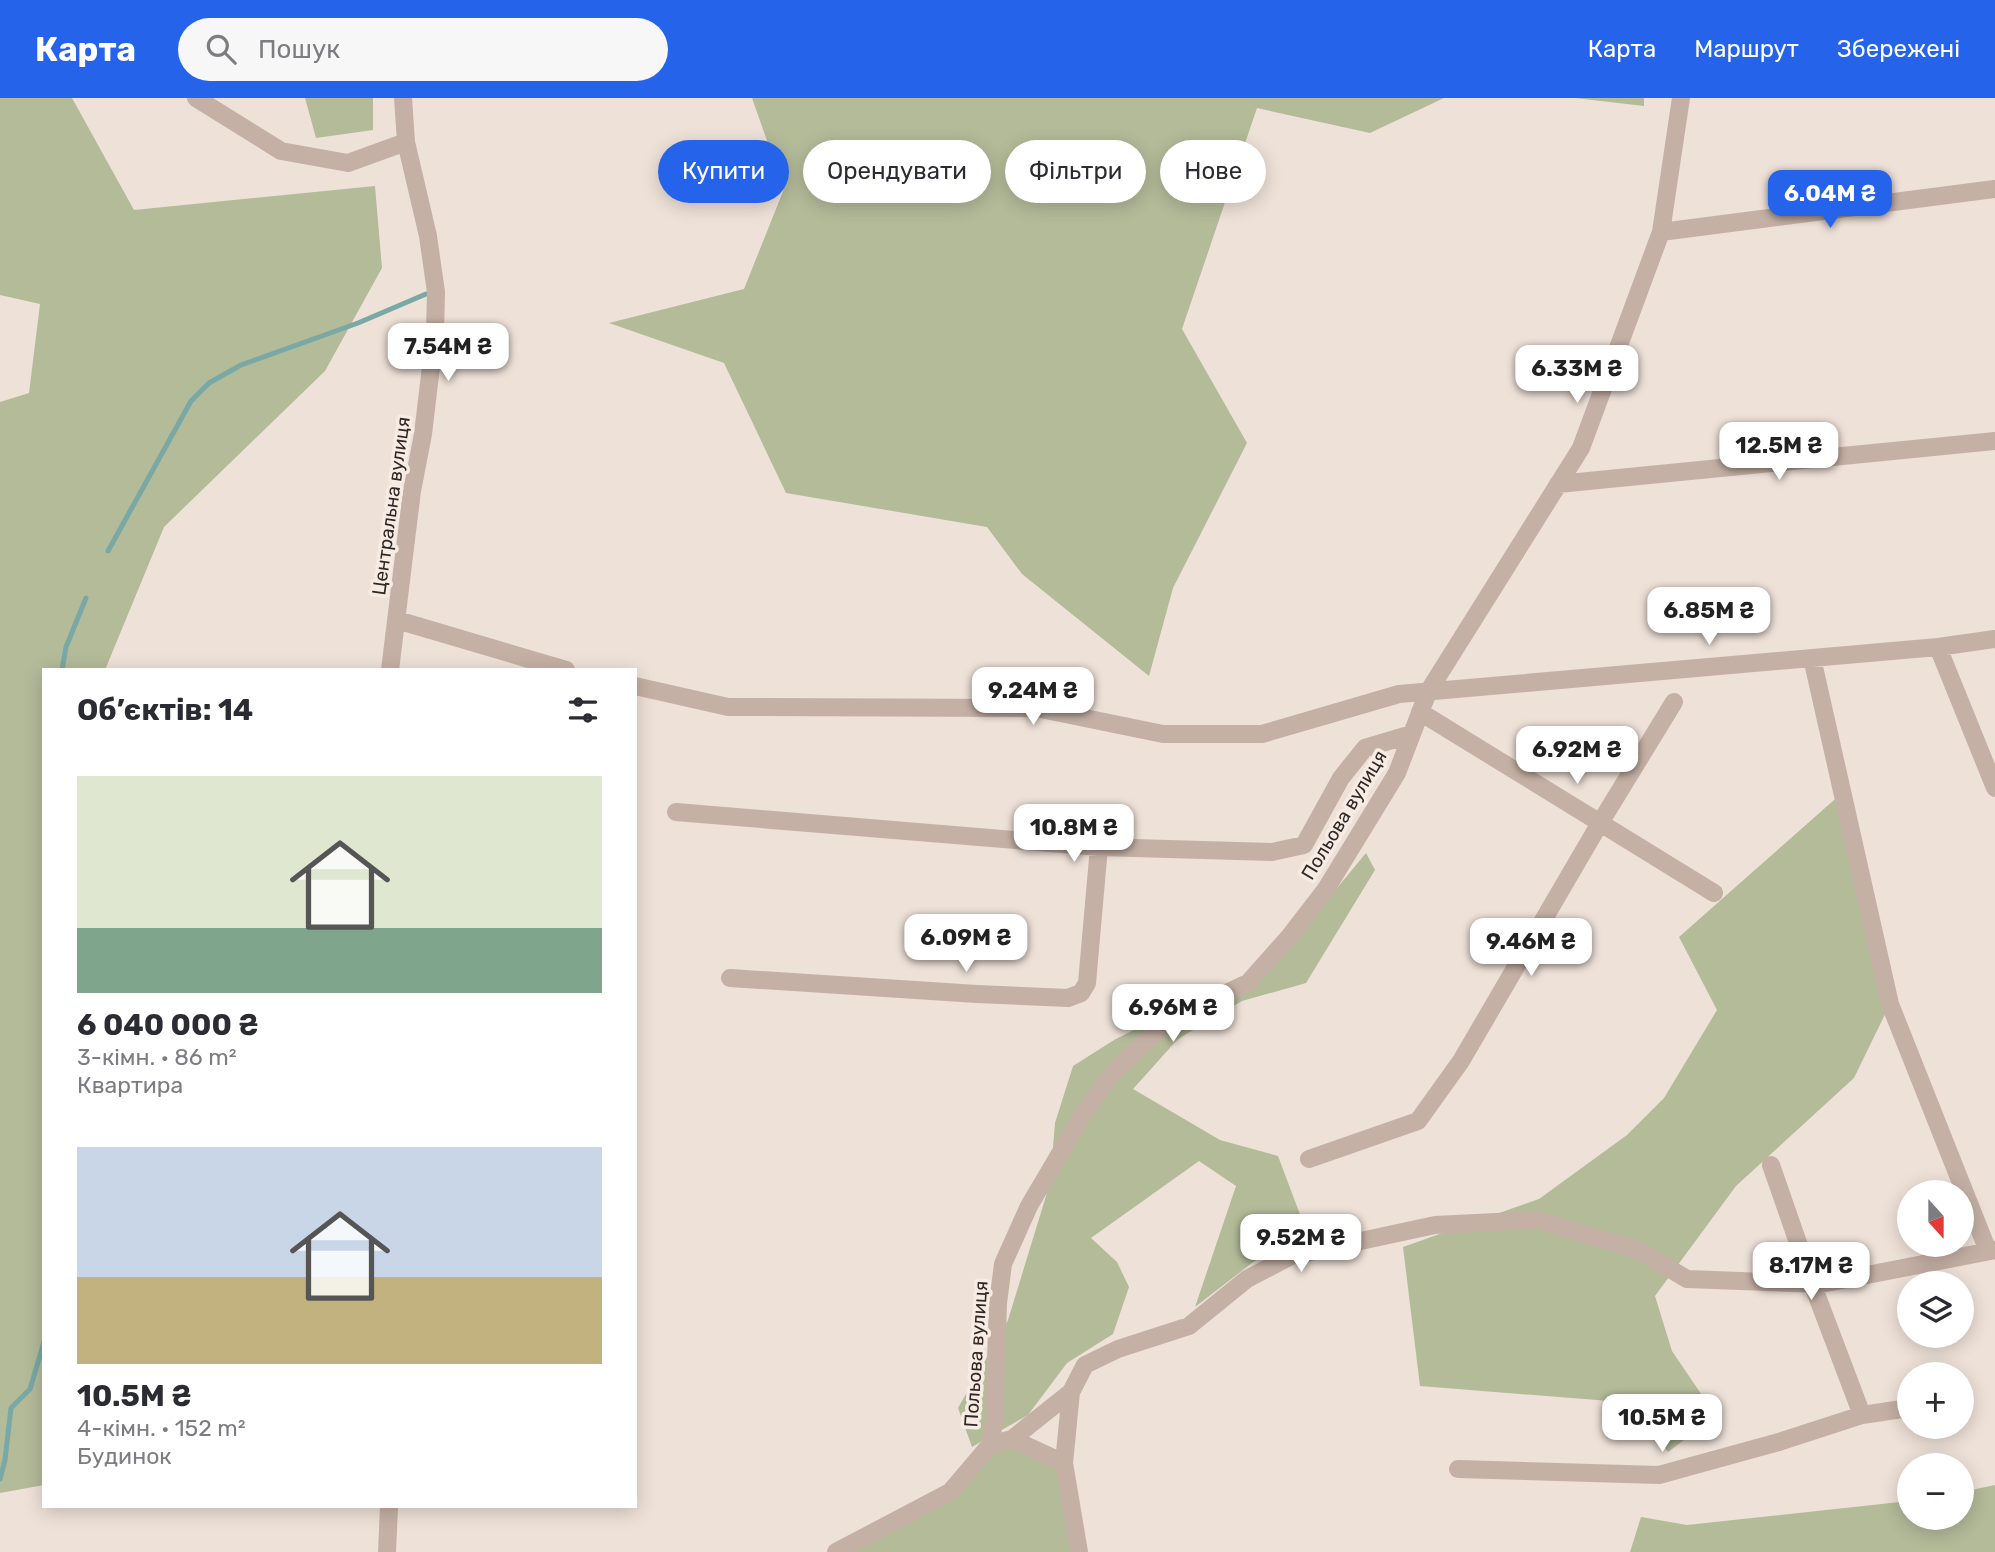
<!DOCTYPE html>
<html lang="uk">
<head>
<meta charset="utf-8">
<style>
  :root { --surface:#fff; --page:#f7f7f7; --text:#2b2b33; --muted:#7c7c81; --accent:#2563eb }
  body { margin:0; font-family:Rubik,sans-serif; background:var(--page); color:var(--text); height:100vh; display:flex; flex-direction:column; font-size:26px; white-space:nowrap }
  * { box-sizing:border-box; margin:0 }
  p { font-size:23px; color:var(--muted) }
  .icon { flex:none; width:38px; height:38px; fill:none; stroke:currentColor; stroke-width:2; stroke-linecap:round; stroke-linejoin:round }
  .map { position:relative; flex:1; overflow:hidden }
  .panel { position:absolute; left:42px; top:570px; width:595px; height:840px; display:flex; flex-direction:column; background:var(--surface); border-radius:0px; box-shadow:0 4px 18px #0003 }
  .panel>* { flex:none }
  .hud { position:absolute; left:658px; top:42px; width:665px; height:63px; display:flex; gap:14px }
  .needle { width:46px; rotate:159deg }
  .tools { position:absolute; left:1897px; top:1082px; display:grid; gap:14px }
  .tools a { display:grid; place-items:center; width:77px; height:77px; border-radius:50%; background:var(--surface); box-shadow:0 4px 18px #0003; font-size:35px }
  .price { position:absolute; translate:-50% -60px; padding:0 16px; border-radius:14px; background:#fff; color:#222; font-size:23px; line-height:46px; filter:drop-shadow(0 2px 4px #0008) }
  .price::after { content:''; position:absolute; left:50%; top:42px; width:21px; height:16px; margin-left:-10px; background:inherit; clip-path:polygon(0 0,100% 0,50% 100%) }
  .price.selected { background:var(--accent); color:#fff }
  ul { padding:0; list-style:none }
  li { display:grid; align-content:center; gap:14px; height:371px; padding:0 35px }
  li span { display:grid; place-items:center; height:217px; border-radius:0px; color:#555 }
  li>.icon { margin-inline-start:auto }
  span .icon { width:126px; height:126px; fill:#fffc; stroke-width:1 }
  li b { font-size:30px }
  h2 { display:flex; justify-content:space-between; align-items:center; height:84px; padding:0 35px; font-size:30px }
  .pill { padding:0 24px; border-radius:32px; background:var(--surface); box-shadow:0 4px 18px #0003; font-size:24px; line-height:63px }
  .pill.selected { background:var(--accent); color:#fff }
  header { display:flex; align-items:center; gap:42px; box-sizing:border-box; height:98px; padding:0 35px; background:var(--accent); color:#fff }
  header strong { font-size:33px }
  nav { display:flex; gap:38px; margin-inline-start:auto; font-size:24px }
  .search { width:490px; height:63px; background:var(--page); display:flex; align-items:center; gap:18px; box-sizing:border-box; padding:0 24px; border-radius:38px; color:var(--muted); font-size:26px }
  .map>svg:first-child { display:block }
</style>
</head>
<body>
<header>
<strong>Карта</strong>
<div class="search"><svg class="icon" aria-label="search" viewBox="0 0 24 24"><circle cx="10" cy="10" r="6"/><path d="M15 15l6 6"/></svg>Пошук</div>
<nav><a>Карта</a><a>Маршрут</a><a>Збережені</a></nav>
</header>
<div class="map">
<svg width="1995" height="1454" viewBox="0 0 1995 1454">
  <rect width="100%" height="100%" fill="#eee1d8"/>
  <path fill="#b4bb99" d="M 0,0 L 72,0 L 134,112 L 375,88 L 382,170 L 325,273 L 164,429 L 105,572 L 44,572 L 44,1387 L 0,1395 L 0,304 L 29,295 L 40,206 L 0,197 Z
    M 305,0 L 373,0 L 373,32 L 316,40 Z
    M 752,0 L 1444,0 L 1370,35 L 1257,10 L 1182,231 L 1247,345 L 1173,490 L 1149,578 L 1022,476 L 987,429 L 786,395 L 724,265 L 609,225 L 744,191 L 784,91 Z
    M 1575,0 L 1644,0 L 1644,8 Z
    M 1842,695 L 1890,906 L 1854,980 L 1736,1088 L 1655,1198 L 1672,1253 L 1716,1318 L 1668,1354 L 1635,1305 L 1420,1288 L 1403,1149 L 1539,1101 L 1627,1037 L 1664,1000 L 1717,912 L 1679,839 Z
    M 1366,755 L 1375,772 L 1306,885 L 1242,903 L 1178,941 L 1133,991 L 1220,1042 L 1278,1058 L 1301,1119 L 1265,1155 L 1195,1209 L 1236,1088 L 1199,1063 L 1091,1140 L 1117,1164 L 1129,1189 L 1113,1236 L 1067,1265 L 1028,1317 L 972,1349 L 958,1310 L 1008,1222 L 1050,1085 L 1055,1025 L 1073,968 L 1114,942 L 1214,891 L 1274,866 Z
    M 1012,1341 L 1064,1365 L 1079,1454 L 836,1454 L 950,1394 L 980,1360 Z
    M 1995,1387 L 1995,1454 L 1630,1454 L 1641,1419 L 1687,1427 L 1909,1403 L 1909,1419 L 1962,1419 L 1962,1394 Z"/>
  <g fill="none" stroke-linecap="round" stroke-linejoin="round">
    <path stroke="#79a8a5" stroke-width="5" d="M 108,453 L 191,303 L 209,285 L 241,267 L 358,225 L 426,196
      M 62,572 L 66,549 L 86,500
      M 0,1381 L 5,1362 L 11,1310 L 30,1291 L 44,1244"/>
    <path stroke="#c5b0a5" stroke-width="18" d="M 196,0 L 281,53 L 348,65 L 406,44
      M 1661,134 L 1995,91
      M 1558,386 L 1995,343
      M 397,522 L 566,572
      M 1938,549 L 1995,690
      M 1812,560 L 1890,906 L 1988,1153
      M 390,572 L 412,393 L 423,336 L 435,235 L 436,194 L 428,138 L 406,44 L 403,0
      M 635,588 L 728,609 L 1036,610 L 1163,636 L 1262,636 L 1399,596 L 1938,549 L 1995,541
      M 1420,614 L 1714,795
      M 676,714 L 1099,749 L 1272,754 L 1304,747 L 1341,680 L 1365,650 L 1412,636
      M 730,880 L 977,896 L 1068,900 L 1081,895 L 1087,885 L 1099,749
      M 1309,1061 L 1418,1023 L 1461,963 L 1600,725 L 1674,604
      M 1771,1067 L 1812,1185 L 1862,1317 L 1909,1310
      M 1071,1294 L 1064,1365 L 1079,1454
      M 1012,1341 L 1071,1294 L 1085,1267 L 1118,1251 L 1189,1228 L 1247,1181 L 1291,1158 L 1435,1127 L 1538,1122 L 1638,1152 L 1687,1181 L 1821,1186 L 1995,1152
      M 990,1347 L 994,1324 L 998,1205 L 1003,1166 L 1029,1108 L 1085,1013 L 1114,974 L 1154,936 L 1186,914 L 1248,885 L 1289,839 L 1326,791 L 1397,675 L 1428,594 L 1581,350 L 1661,134 L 1681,0
      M 1458,1371 L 1659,1377 L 1779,1344 L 1862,1317
      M 387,1454 L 389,1409
      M 836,1454 L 950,1394 L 990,1347 L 1012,1341 L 1064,1365"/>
  </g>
  <g text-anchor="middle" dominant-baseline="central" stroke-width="7" stroke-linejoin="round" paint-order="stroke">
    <g font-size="19" fill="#312826" stroke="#f7ece3">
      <text transform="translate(391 408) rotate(-82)">Центральна вулиця</text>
      <text transform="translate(1344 717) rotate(-59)">Польова вулиця</text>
      <text transform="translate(976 1256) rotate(-86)">Польова вулиця</text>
    </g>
  </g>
</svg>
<div class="tools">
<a><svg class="needle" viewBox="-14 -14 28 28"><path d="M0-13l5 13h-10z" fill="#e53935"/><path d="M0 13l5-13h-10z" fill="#7c7c81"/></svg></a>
<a><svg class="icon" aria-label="layers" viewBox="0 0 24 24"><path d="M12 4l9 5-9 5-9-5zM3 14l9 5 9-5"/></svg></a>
<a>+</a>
<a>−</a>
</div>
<b class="price selected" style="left:1830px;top:132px">6.04M ₴</b>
<b class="price" style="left:448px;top:285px">7.54M ₴</b>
<b class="price" style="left:1577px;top:307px">6.33M ₴</b>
<b class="price" style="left:1779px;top:384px">12.5M ₴</b>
<b class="price" style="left:1709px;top:549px">6.85M ₴</b>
<b class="price" style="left:1033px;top:629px">9.24M ₴</b>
<b class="price" style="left:1577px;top:688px">6.92M ₴</b>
<b class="price" style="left:1074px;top:766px">10.8M ₴</b>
<b class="price" style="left:966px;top:876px">6.09M ₴</b>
<b class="price" style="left:1531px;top:880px">9.46M ₴</b>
<b class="price" style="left:1173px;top:946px">6.96M ₴</b>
<b class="price" style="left:1301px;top:1176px">9.52M ₴</b>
<b class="price" style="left:1811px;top:1204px">8.17M ₴</b>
<b class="price" style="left:1662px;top:1356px">10.5M ₴</b>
<div class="hud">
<a class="pill selected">Купити</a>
<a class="pill">Орендувати</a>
<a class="pill">Фільтри</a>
<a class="pill">Нове</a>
</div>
<section class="panel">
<h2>Об’єктів: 14<svg class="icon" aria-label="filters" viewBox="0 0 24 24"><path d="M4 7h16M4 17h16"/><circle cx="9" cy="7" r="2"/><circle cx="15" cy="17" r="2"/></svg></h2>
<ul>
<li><span style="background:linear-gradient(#dfe7d0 70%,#7fa58c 0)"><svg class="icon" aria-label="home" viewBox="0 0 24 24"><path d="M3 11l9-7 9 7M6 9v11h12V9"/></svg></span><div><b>6 040 000 ₴</b><p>3-кімн. · 86 m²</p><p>Квартира</p></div></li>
<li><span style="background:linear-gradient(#c9d6e8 60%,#c2b280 0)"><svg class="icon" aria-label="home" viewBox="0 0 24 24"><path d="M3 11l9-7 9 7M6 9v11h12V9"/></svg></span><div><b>10.5M ₴</b><p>4-кімн. · 152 m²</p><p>Будинок</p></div></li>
</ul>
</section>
</div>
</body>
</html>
